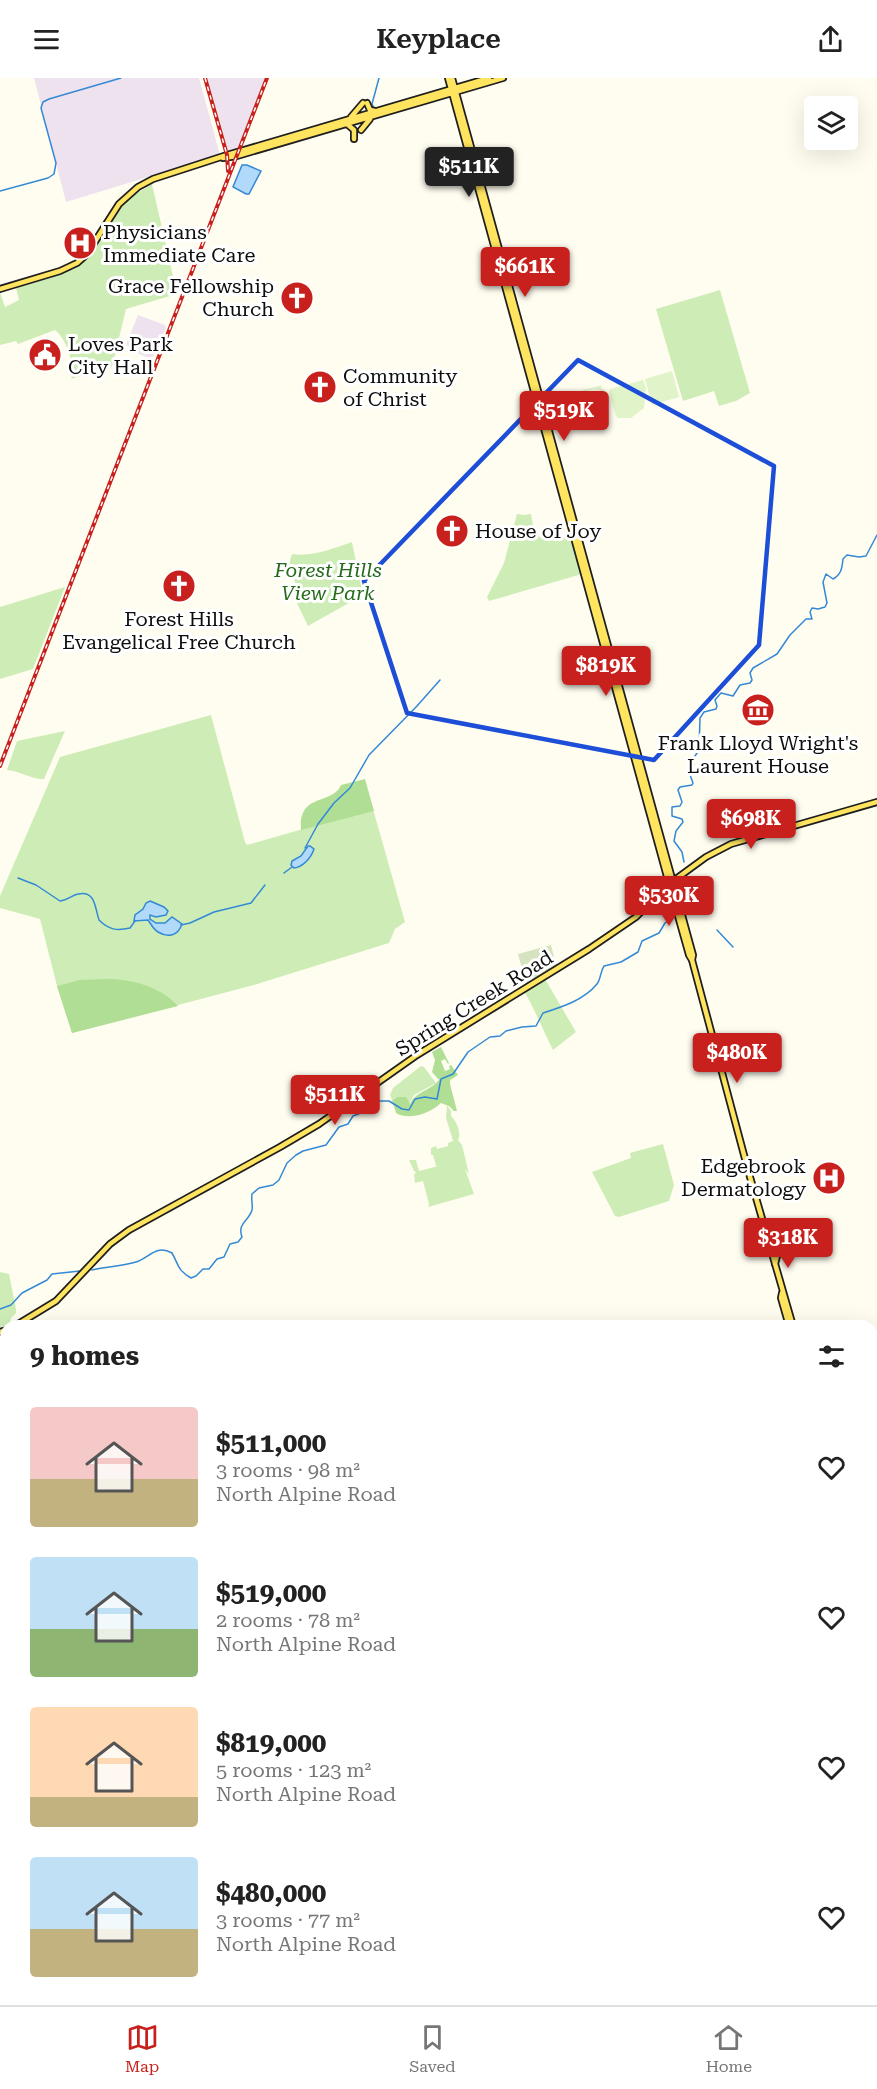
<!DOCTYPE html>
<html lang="en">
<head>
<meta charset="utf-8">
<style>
  :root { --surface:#fff; --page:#f2f2f2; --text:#222; --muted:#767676; --line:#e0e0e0; --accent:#c8211d }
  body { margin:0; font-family:"Roboto Serif",serif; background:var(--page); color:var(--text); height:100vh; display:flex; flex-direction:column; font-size:22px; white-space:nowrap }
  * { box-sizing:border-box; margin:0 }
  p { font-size:20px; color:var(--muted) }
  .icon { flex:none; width:33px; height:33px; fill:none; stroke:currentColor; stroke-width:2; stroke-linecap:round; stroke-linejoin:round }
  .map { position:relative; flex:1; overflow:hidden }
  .drawer { position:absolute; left:0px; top:1242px; width:878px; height:686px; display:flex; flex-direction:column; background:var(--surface); border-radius:18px 18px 0 0; box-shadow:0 6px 24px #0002 }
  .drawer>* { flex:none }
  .fabs { position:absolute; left:804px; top:18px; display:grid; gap:12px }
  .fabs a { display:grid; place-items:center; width:54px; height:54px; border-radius:6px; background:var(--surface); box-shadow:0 6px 24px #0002; font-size:30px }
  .price { position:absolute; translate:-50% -51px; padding:0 14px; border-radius:6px; background:var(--accent); color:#fff; font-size:20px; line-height:39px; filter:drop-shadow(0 2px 3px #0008) }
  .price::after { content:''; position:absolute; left:50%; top:36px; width:18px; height:14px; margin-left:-9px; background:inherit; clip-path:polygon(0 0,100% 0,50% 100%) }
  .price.current { background:#222; color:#fff }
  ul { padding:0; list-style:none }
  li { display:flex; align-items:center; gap:18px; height:150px; padding:0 30px }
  li span { display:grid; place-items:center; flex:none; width:168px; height:120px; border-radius:6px; color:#555 }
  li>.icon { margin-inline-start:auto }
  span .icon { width:72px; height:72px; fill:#fffc; stroke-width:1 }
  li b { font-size:26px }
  h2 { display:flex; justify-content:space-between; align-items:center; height:72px; padding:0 30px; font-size:26px }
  header { display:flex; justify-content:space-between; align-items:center; height:78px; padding:0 30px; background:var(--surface); font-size:27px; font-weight:600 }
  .dock { display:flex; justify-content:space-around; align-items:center; height:84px; border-top:2px solid var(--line); background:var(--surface); font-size:16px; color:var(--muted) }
  .dock a { display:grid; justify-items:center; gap:3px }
  .dock .current { color:var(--accent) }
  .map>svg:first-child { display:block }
</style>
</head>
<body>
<header><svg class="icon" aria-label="menu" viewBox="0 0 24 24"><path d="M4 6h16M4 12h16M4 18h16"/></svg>Keyplace<svg class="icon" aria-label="share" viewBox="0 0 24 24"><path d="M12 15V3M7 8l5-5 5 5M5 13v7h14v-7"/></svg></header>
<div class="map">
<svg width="877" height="1927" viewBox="0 0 877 1927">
  <rect width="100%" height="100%" fill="#fffdf0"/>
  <path fill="#ede2ee" d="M 34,0 L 199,0 L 220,77 L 66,124 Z
    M 206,0 L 266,0 L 238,73 L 228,76 Z
    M 138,237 L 165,247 L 166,250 L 152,281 L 131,273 L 132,270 L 126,267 Z"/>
  <path fill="#ceedb6" d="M 152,106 L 177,216 L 126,231 L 112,289 L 71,301 C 76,289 66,260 55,252 L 18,266 L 16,263 L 0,267 L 0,214 L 5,229 L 19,222 L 16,210 C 41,202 70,197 89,178 L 117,133 L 131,119 Z
    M 720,212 L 750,315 L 736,323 L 719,328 L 714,313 L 683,323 L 656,231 Z
    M 517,436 L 523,437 L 531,436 C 532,442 533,452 537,456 C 545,467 561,461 571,458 L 582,496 L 489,523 L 487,519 L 504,485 Z
    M 352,464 L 363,517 L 308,548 L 294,519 L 297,515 L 294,500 L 288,489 L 292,476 C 312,479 332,471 352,464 Z
    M 65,509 L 33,591 L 0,601 L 0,529 Z
    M 211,637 L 245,764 L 247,767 L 373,731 L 405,844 L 395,851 L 389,865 L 254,907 L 72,955 L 57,908 L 40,841 L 0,830 L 0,818 L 60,679 Z
    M 65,653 L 44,701 C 33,702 20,693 7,692 L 17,663 Z
    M 545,901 L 576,954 L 553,972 C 543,952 535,932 524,913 Z
    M 421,988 L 424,989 L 436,1005 L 414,1017 L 409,1026 L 395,1020 L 392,1022 L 390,1017 L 393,1010 Z
    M 447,1027 L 451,1033 L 451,1038 C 456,1043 462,1054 458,1062 L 462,1067 L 469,1096 L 465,1091 L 474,1116 L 428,1129 L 429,1126 L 423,1103 L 415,1105 L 414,1097 L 416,1094 L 414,1093 L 409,1082 L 416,1082 L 419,1093 L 438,1088 L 436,1088 L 433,1077 L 431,1077 L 431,1070 L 436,1068 L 437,1071 L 448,1068 L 448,1065 L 453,1063 L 446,1040 Z
    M 663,1066 L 674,1107 L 669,1123 L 619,1139 L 615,1138 L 592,1094 L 631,1080 L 630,1075 Z
    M 0,1194 L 9,1196 L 16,1231 L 16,1235 L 11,1240 L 10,1246 L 0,1249 Z
    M 0,1470 L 6,1472 L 6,1665 L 0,1667 Z"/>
  <path fill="#b0de94" d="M 365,701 L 374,733 L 301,752 C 301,748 300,742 302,738 C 307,718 334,724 341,707 Z
    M 106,901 C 131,901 160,908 178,928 L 72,955 L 57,908 L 80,902 Z
    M 441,969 L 449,985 L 448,986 L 445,981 L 441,983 L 445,993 L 450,991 L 449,988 L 451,987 L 458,997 L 450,1002 L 450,1006 L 457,1033 L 454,1033 L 449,1028 L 441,1025 C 431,1035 409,1043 396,1035 L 392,1022 L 398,1019 L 406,1019 L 410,1026 C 416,1013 430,1013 439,1002 L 432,994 L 435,982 L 432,974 Z"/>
  <path fill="#d5e3bf" d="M 551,867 L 556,887 L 526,905 L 518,876 Z"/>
  <path fill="#e1f3c9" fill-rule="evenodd" d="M 672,293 L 679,319 L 652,327 L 645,301 Z
    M 643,302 L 646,310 L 644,330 L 631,340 L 618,340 L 616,338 L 609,314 L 610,311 Z
    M 602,307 L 601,310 C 630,330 579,340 566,343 C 554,343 550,334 554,324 L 552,321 ZM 593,311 L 600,312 L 605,317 L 606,324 L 601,331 L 566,341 L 556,337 L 554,328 L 560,321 Z
    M 594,313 L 599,329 L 565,339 L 560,323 Z"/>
  <path fill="#b1d9fa" stroke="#3389d6" stroke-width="1.5" d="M 242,87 L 247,87 L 261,93 L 249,116 L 246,116 L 233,109 Z
    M 308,768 L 310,768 L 314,771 C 311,780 303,789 294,790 L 291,787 L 292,783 L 301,778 Z
    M 150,823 L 164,829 L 168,833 L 166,837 L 156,839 L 150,837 L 150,841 L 156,845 L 165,845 L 172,839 L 182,846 C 178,858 168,860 158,854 C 153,851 151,846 148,842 L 134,843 L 135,837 L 143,831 L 146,825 Z"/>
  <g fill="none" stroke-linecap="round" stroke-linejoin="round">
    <path stroke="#3389d6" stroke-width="1.5" d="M 374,30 L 372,26 L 379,0
      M 0,113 L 48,100 L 54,96 L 56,85 L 41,30 L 43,24 L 49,21 L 121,0
      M 305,770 L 318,746 L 334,725 L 350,710 L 369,677 L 417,628 L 440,602
      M 684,784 L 682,774 L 674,763 L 676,753 L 683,744 L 682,741 L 672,738 L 672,729 L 680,728 L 682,724 L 678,712 L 680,709 L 692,707 L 693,705 L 689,694 L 694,687 L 693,681 L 699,672 L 700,640 L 704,634 L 716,631 L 717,628 L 715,622 L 721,615 L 733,618 L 740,607 L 750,605 L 752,602 L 750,595 L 753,590 L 777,576 L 790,557 L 806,541 L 812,541 L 810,534 L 812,530 L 818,531 L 825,529 L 827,525 L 823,504 L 826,496 L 833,501 C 842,496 842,489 843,481 L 847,477 L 859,479 L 866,478 L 877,457
      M 284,795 L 292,789
      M 18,800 L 36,807 L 60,823 C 68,822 72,817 78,816 C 96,812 95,831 99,842 C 109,852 117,853 130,850 L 135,843
      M 685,833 L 686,799
      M 181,847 L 190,845 L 214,834 L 251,825 L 265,807
      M 717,852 L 733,869
      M 92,1192 C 107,1189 122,1188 136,1184 C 149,1180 156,1166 172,1175 C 179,1187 177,1192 191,1200 L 196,1198 L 203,1191 L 209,1191 L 217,1181 L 224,1179 L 230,1166 L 238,1164 L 242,1159 C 237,1145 249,1143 252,1132 C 253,1127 251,1122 252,1116 L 259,1110 L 273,1107 L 279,1102 L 287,1085 L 296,1077 L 303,1073 L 326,1067 L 339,1049 L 348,1046 L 353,1038 L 366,1033 L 378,1023 L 389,1023 L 402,1031 L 409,1032 L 415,1021 L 425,1019 L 437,1021 L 441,1001 L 453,996 L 468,974 L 490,959 L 500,958 L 506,953 L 522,949 L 536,948 L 543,935 C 562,929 584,922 597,906 C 601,901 600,894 604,888 L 621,884 L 638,874 L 642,863 L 659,855 L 665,845 L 674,839
      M 0,1231 L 11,1227 L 22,1215 L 47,1202 L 52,1196 L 80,1193
      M 872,1744 L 877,1742
      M 594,1927 L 597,1922"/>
    <g stroke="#1f1f1f" stroke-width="8">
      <path id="major" d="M 448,0 L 669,806 L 689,877 L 692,882 L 748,1092 L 793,1248
        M 452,0 L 693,877 L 692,882
        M 367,25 L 370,32 L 375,33
        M 351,39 L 363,25
        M 347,46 L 354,52 L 354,61
        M 361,52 L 370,41
        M 223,80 L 237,78 L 503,0
        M 0,211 L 60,193 L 77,185 L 87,176 L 119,126 L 138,109 L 153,101 L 227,77 L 489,0
        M 775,1186 L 778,1174 L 781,1171
        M 782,1215 L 781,1220 L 789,1248
        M 15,1248 L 56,1223 L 110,1166 L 129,1152 L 280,1069 L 319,1046 L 417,977 L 589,871 L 636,839 L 669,806 L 706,779 L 731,766 L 877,724
        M 0,1254 L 6,1252
        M 872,1548 L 877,1568"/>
    </g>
    <use href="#major" stroke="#ffe460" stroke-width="4.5"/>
    <g stroke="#c8211d" stroke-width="4">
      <path id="rail" d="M 205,0 L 227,77 L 228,93
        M 0,688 L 267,0"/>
    </g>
    <use href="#rail" stroke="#fff" stroke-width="1.5" stroke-dasharray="4.5" stroke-linecap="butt"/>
  </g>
  <path fill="none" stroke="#1d4ed8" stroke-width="4.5" stroke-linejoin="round" d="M 578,282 L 774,388 L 759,567 L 654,682 L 407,635 L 364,503 Z"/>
  <defs>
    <g id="hospital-disc" transform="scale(1.725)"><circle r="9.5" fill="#c8211d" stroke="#fff"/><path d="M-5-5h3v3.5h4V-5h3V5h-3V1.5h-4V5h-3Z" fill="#fff"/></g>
    <g id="church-disc" transform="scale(1.725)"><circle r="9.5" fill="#c8211d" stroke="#fff"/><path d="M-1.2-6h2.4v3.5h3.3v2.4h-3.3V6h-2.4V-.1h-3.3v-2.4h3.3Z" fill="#fff"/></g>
    <g id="civic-disc" transform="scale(1.725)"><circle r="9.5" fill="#c8211d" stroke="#fff"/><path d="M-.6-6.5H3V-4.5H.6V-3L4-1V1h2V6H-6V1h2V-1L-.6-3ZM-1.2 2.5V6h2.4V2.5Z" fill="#fff"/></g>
    <g id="museum-disc" transform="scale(1.725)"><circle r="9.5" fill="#c8211d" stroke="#fff"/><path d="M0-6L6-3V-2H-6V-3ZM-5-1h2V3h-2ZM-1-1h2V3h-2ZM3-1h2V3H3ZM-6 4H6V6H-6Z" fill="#fff"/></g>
  </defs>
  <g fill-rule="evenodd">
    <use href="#hospital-disc" x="80" y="165"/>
    <use href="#church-disc" x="297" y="220"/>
    <use href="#civic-disc" x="45" y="277"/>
    <use href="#church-disc" x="320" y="309"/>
    <use href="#church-disc" x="452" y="453"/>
    <use href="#church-disc" x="179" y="508"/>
    <use href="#museum-disc" x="758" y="632"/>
    <use href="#hospital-disc" x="829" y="1100"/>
  </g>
  <g text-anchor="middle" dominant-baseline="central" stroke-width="6" stroke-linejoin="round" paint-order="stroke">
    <g font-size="20" fill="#0e0e0e" stroke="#fff" text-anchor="start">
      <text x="103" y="154">Physicians<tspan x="103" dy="23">Immediate Care</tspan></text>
      <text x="274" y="208" text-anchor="end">Grace Fellowship<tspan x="274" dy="23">Church</tspan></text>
      <text x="68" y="266">Loves Park<tspan x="68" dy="23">City Hall</tspan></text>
      <text x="343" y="298">Community<tspan x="343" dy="23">of Christ</tspan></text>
      <text x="475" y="453">House of Joy</text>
      <text x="179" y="541" text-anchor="middle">Forest Hills<tspan x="179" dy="23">Evangelical Free Church</tspan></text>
      <text x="758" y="665" text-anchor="middle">Frank Lloyd Wright's<tspan x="758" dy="23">Laurent House</tspan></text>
      <text x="806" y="1088" text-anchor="end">Edgebrook<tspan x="806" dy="23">Dermatology</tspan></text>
    </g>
    <g font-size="20" font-style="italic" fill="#246b1a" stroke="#fff">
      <text x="328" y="492">Forest Hills<tspan x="328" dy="23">View Park</tspan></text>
    </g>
    <g font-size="20" fill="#0e0e0e" stroke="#fff">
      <text transform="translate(474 925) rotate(-32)">Spring Creek Road</text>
    </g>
  </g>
</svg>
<div class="fabs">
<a><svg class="icon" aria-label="layers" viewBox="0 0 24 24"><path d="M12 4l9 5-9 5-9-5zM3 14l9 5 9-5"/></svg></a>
</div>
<b class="price current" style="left:469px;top:120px">$511K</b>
<b class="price" style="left:525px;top:220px">$661K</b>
<b class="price" style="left:564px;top:364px">$519K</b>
<b class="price" style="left:606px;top:619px">$819K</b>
<b class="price" style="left:751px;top:772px">$698K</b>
<b class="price" style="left:669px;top:849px">$530K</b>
<b class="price" style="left:737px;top:1006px">$480K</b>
<b class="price" style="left:335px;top:1048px">$511K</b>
<b class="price" style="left:788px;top:1191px">$318K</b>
<section class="drawer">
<h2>9 homes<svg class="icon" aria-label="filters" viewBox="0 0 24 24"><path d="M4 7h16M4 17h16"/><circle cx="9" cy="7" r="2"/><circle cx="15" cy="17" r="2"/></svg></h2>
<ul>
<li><span style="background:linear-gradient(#f6c9c9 60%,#c2b280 0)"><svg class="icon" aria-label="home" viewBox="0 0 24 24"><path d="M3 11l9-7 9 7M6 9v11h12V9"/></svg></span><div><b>$511,000</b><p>3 rooms · 98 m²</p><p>North Alpine Road</p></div><svg class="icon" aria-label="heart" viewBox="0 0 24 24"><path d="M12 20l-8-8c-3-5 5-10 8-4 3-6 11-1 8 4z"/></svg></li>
<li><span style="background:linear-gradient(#bfe0f5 60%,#8fb573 0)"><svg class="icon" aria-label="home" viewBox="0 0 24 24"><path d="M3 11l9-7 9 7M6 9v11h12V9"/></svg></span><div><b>$519,000</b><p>2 rooms · 78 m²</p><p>North Alpine Road</p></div><svg class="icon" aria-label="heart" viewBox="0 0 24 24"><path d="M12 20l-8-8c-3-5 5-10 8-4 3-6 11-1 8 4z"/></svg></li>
<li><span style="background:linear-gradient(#ffd9b3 75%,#c2b280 0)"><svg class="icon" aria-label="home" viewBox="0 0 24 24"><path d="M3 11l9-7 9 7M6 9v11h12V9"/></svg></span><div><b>$819,000</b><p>5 rooms · 123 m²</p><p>North Alpine Road</p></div><svg class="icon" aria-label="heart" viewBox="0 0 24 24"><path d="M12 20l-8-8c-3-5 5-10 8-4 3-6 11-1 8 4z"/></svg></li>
<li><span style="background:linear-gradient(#bfe0f5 60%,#c2b280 0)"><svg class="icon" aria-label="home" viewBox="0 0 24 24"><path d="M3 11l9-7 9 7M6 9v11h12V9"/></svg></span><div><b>$480,000</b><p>3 rooms · 77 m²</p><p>North Alpine Road</p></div><svg class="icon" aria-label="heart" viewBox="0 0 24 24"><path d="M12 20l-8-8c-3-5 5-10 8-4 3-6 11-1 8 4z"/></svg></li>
</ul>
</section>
</div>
<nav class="dock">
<a class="current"><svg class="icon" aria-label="map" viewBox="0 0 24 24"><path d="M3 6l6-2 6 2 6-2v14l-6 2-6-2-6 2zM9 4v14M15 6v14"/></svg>Map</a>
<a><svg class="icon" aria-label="saved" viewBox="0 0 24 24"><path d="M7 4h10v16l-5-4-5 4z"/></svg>Saved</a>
<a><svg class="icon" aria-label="home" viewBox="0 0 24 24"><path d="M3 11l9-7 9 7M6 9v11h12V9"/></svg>Home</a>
</nav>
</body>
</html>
